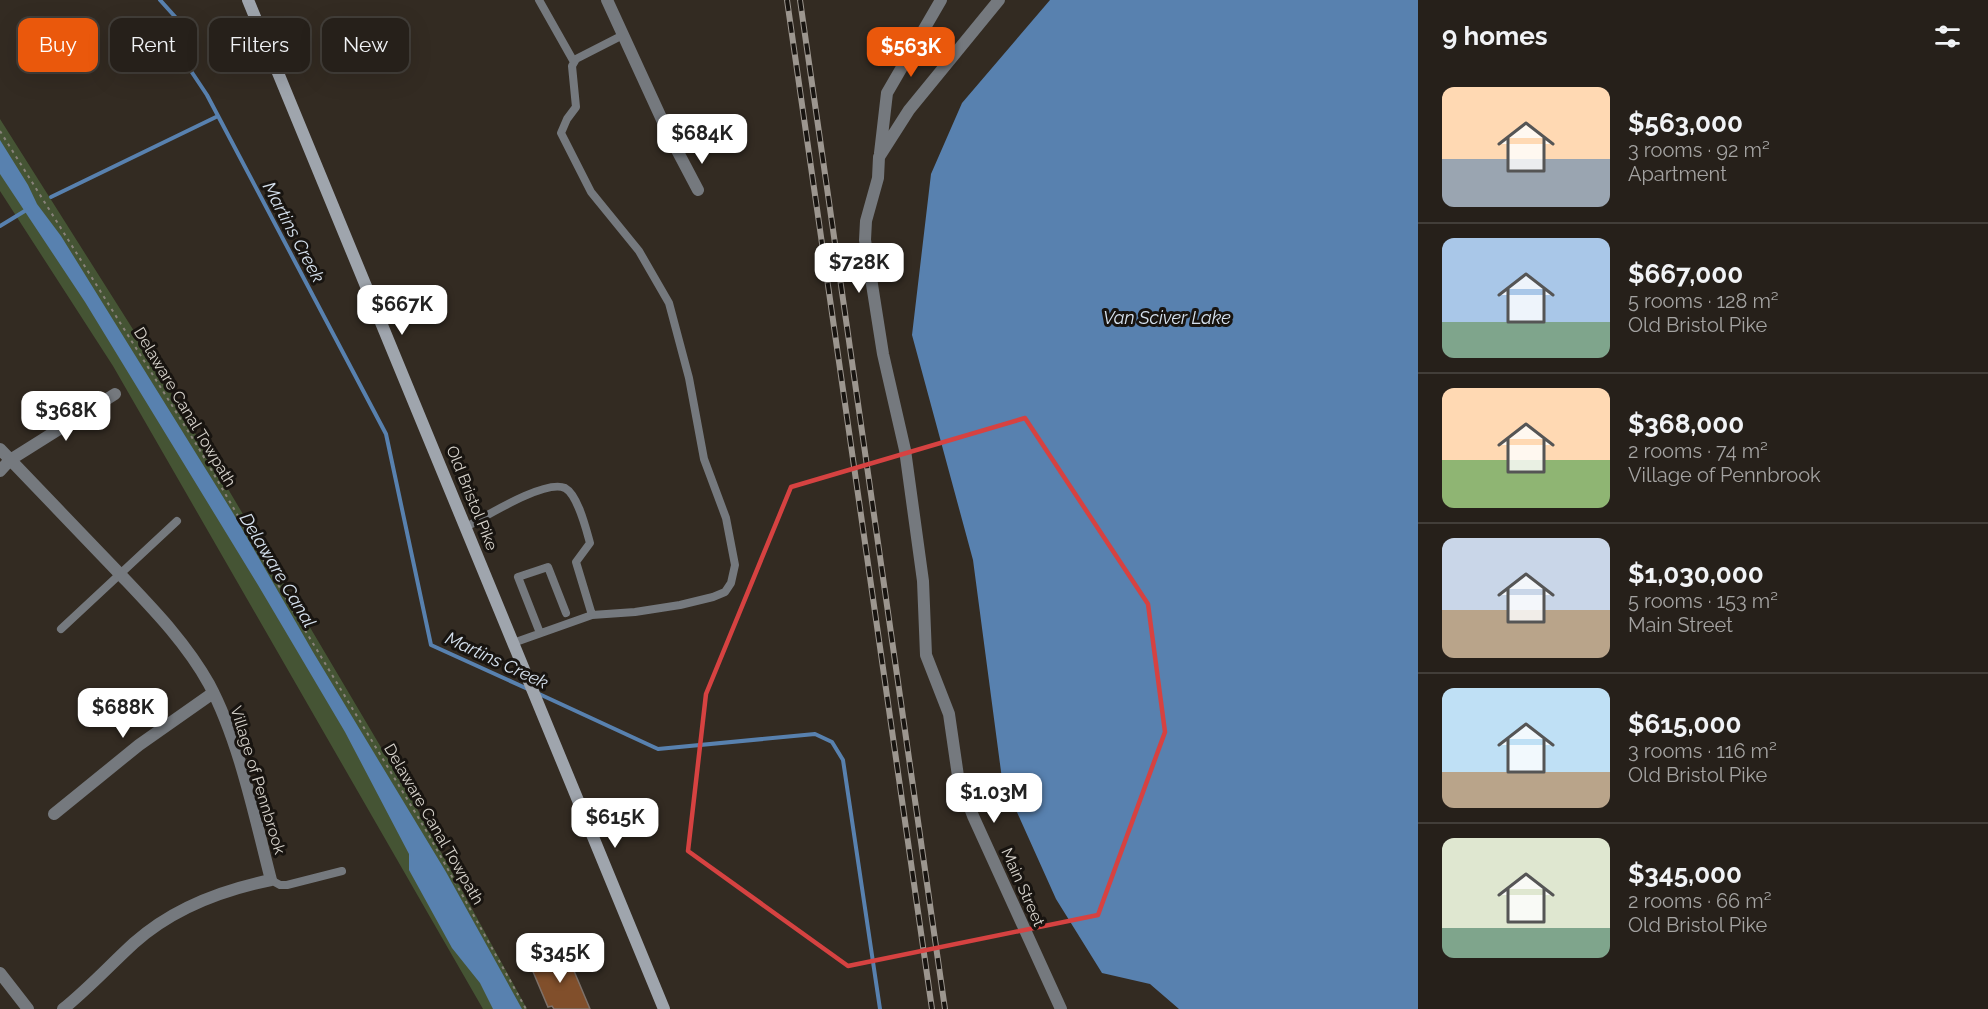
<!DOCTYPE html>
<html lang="en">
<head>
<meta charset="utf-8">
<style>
  :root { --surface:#26201a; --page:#322d27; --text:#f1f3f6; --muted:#a4a3a2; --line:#423e39; --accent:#ea580c }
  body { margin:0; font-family:Raleway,sans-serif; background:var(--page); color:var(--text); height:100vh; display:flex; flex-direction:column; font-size:22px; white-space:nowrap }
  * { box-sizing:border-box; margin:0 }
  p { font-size:20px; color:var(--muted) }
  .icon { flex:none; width:33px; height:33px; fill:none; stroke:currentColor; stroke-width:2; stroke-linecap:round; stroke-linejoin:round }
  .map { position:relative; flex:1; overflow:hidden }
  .details { display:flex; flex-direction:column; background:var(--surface); width:570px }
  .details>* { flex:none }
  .top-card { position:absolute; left:18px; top:18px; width:570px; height:54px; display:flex; gap:12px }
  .price { position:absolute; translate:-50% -51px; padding:0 14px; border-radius:12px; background:#fff; color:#222; font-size:20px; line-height:39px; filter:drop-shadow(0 2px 3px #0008) }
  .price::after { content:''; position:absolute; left:50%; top:36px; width:18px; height:14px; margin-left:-9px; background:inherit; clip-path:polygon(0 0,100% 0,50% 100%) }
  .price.active { background:var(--accent); color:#fff }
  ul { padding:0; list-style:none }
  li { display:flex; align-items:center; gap:18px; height:150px; padding:0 24px }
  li+li { border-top:2px solid var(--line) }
  li span { display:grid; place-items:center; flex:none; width:168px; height:120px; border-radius:12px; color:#555 }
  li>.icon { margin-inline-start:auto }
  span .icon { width:72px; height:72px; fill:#fffc; stroke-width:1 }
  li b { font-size:26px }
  h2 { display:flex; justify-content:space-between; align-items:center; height:72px; padding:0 24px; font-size:26px }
  .chip { padding:0 21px; border-radius:12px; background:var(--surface); box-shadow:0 6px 24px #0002,0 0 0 2px var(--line); font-size:21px; line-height:54px }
  .chip.active { background:var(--accent); color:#fff }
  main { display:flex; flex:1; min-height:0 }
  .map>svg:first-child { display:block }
</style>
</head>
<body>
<main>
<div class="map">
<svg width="1418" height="1009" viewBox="0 0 1418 1009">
  <rect width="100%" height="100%" fill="#332b22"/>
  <path fill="#455434" d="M 0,119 L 141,342 L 414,803 L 527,1009 L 483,1009 L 113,366 L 0,191 Z"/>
  <path fill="#5881af" d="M 1050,0 L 1418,0 L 1418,1009 L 1179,1009 L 1150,984 L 1102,973 L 1056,899 L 1002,779 L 973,560 L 912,335 L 931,174 L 962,103 Z
    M 0,140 L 28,185 L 37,204 L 61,236 L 233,513 L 313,652 L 446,872 L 522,1009 L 493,1009 L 480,983 L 452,948 L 409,870 L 409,854 L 345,732 L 258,585 L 85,302 L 0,174 Z"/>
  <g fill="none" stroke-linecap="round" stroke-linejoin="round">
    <path stroke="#5881af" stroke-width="4" d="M 160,0 L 178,20 L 179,53 L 207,95 L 386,434 L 431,645 L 530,690
      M 51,197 L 216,117
      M 0,226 L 28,209
      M 537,693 L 658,749 L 815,734 L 832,742 L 843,760 L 880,1009"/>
  </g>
  <path fill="#814f2b" stroke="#7e7169" stroke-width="1.5" d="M 566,952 L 590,1009 L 554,1009 L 552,1006 L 548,1007 L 531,967 Z"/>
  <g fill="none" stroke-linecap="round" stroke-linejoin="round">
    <path stroke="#88827a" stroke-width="2" stroke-dasharray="3 4.5" stroke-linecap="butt" d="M 0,131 L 198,447 L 291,607 L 427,832 L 526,1009"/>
    <path stroke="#75797e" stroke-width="8" d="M 539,0 L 574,62
      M 466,527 C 485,517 545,479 565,488 C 578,495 586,529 590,543 L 576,562 L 592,615 L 513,643
      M 592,615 L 635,612 L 680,605 L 713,597 L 725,592 L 731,583 L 735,565 L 726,518 L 704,459 L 689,378 L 669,303 L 639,251 L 591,192 L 561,133 L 567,119 L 576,107 L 572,66 L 576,59 L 623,35
      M 61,629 L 177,521
      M 540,633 L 518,577 L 548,567 L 566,613
      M 271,880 L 280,885 L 287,885 L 342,871"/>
    <path stroke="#75797e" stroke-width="12" d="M 607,0 L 669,135 L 698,190
      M 999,0 L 909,110 L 879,157 L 878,178 L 866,221 L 865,240 L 883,354 L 905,450 L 923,581 L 926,655 L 949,714 L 958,776 L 973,816 L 1061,1009
      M 880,153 L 887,93 L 941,0
      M 0,449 C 39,490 78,530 117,571 C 151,607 185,641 209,684 C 239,740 255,818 271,880 C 222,890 172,909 134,943 C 110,965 88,989 63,1009
      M 0,471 L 10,460 L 115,394
      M 54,814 L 139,745 L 213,693
      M 0,973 L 28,1009"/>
    <path stroke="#9fa5ad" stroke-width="12" d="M 248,0 L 664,1009"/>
    <g stroke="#9c968f" stroke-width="6">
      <path id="rail" d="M 787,0 L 932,1009
        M 800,0 L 945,1009"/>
    </g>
    <use href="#rail" stroke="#181410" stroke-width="4" stroke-dasharray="11" stroke-linecap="butt"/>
  </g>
  <path fill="none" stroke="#d64241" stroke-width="4.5" stroke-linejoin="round" d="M 1025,418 L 1148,604 L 1165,732 L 1098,915 L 848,966 L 688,851 L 706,694 L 791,487 Z"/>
  <g text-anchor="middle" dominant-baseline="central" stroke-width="6" stroke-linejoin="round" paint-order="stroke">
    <g font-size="16" fill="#d7d3cc" stroke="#181410">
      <text transform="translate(185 407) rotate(59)">Delaware Canal Towpath</text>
      <text transform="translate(472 498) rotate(68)">Old Bristol Pike</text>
      <text transform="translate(258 780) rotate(73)">Village of Pennbrook</text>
      <text transform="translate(434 824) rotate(60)">Delaware Canal Towpath</text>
      <text transform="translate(1023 887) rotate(66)">Main Street</text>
    </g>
    <g font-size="18" font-style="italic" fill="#d7e3f0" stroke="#181410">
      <text transform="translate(294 232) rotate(62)">Martins Creek</text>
      <text x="1167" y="317">Van Sciver Lake</text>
      <text transform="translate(278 570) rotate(59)">Delaware Canal</text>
      <text transform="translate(497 660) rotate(25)">Martins Creek</text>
    </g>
  </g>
</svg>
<b class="price active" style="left:911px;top:78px">$563K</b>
<b class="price" style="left:702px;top:165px">$684K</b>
<b class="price" style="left:859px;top:294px">$728K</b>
<b class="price" style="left:402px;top:336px">$667K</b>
<b class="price" style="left:66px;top:442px">$368K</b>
<b class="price" style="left:123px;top:739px">$688K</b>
<b class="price" style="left:994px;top:824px">$1.03M</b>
<b class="price" style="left:615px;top:849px">$615K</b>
<b class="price" style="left:560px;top:984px">$345K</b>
<div class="top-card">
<a class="chip active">Buy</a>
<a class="chip">Rent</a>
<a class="chip">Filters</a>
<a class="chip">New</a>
</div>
</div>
<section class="details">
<h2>9 homes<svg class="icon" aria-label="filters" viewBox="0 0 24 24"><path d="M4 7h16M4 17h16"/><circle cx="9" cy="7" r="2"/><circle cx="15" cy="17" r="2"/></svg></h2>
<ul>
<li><span style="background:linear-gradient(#ffd9b3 60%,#9aa5b1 0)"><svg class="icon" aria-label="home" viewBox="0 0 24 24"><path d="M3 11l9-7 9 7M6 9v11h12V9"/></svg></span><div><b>$563,000</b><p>3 rooms · 92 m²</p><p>Apartment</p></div></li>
<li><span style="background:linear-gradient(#a9c7e8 70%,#7fa58c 0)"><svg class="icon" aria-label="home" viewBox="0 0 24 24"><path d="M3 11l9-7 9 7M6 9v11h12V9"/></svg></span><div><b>$667,000</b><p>5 rooms · 128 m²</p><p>Old Bristol Pike</p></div></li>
<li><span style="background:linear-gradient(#ffd9b3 60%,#8fb573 0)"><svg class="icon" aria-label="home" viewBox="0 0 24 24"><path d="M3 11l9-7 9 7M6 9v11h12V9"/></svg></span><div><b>$368,000</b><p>2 rooms · 74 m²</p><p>Village of Pennbrook</p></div></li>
<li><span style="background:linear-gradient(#c9d6e8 60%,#b9a48a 0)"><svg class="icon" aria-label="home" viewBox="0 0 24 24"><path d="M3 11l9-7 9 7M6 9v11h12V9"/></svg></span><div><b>$1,030,000</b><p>5 rooms · 153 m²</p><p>Main Street</p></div></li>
<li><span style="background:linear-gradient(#bfe0f5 70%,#b9a48a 0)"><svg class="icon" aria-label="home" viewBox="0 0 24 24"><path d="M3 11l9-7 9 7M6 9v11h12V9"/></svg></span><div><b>$615,000</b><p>3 rooms · 116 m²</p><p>Old Bristol Pike</p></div></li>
<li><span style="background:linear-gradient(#dfe7d0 75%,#7fa58c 0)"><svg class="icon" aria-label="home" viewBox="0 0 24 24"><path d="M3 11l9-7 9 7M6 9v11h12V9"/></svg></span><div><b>$345,000</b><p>2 rooms · 66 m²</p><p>Old Bristol Pike</p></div></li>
</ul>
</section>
</main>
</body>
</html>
